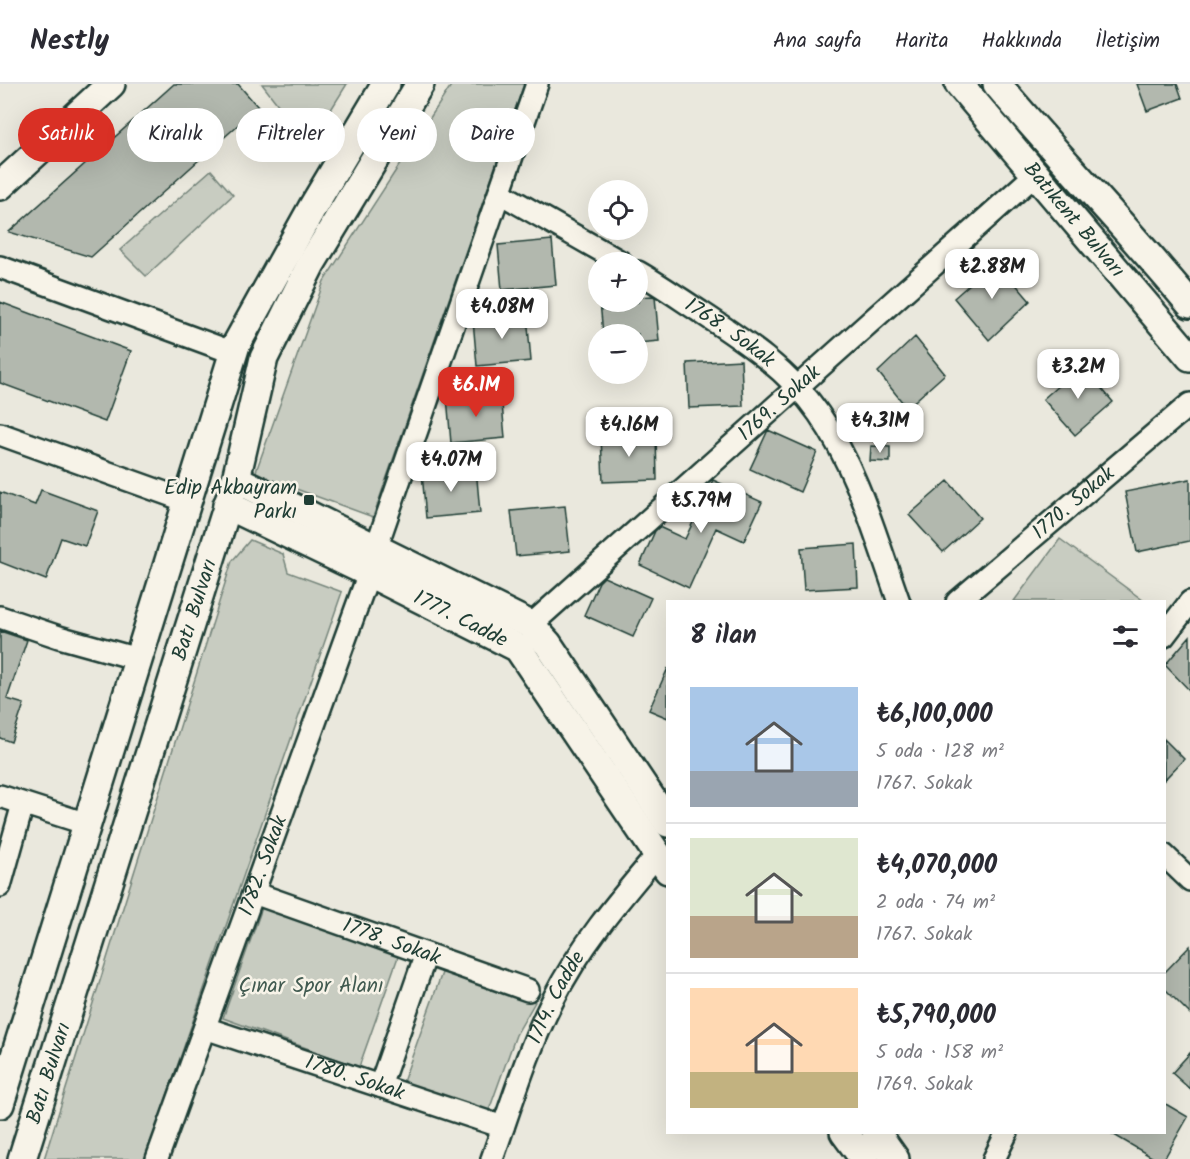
<!DOCTYPE html>
<html lang="tr">
<head>
<meta charset="utf-8">
<style>
  :root { --surface:#fff; --page:#f7f7f7; --text:#2b2b33; --muted:#7c7c81; --line:#e1e1e2; --accent:#d93025 }
  body { margin:0; font-family:Kalam,sans-serif; background:var(--page); color:var(--text); height:100vh; display:flex; flex-direction:column; font-size:22px; white-space:nowrap }
  * { box-sizing:border-box; margin:0 }
  p { font-size:20px; color:var(--muted) }
  .icon { flex:none; width:33px; height:33px; fill:none; stroke:currentColor; stroke-width:2; stroke-linecap:round; stroke-linejoin:round }
  .map { position:relative; flex:1; overflow:hidden }
  .panel { position:absolute; left:666px; top:516px; width:500px; height:534px; display:flex; flex-direction:column; background:var(--surface); border-radius:0px; box-shadow:0 6px 24px #0002 }
  .panel>* { flex:none }
  .guide { position:absolute; left:18px; top:24px; width:558px; height:54px; display:flex; gap:12px }
  .tools { position:absolute; left:588px; top:96px; display:grid; gap:12px }
  .tools a { display:grid; place-items:center; width:60px; height:60px; border-radius:50%; background:var(--surface); box-shadow:0 6px 24px #0002; font-size:30px }
  .price { position:absolute; translate:-50% -51px; padding:0 14px; border-radius:12px; background:#fff; color:#222; font-size:20px; line-height:39px; filter:drop-shadow(0 2px 3px #0008) }
  .price::after { content:''; position:absolute; left:50%; top:36px; width:18px; height:14px; margin-left:-9px; background:inherit; clip-path:polygon(0 0,100% 0,50% 100%) }
  .price.current { background:var(--accent); color:#fff }
  ul { padding:0; list-style:none }
  li { display:flex; align-items:center; gap:18px; height:150px; padding:0 24px }
  li+li { border-top:2px solid var(--line) }
  li span { display:grid; place-items:center; flex:none; width:168px; height:120px; border-radius:0px; color:#555 }
  li>.icon { margin-inline-start:auto }
  span .icon { width:72px; height:72px; fill:#fffc; stroke-width:1 }
  li b { font-size:26px }
  h2 { display:flex; justify-content:space-between; align-items:center; height:72px; padding:0 24px; font-size:26px }
  .chip { padding:0 21px; border-radius:27px; background:var(--surface); box-shadow:0 6px 24px #0002; font-size:21px; line-height:54px }
  .chip.current { background:var(--accent); color:#fff }
  header { display:flex; align-items:center; gap:36px; box-sizing:border-box; height:84px; padding:0 30px; background:var(--surface); border-bottom:2px solid var(--line) }
  header strong { font-size:28px }
  nav { display:flex; gap:33px; margin-inline-start:auto; font-size:21px }
  .map>svg:first-child { display:block }
</style>
</head>
<body>
<header>
<strong>Nestly</strong>
<nav><a>Ana sayfa</a><a>Harita</a><a>Hakkında</a><a>İletişim</a></nav>
</header>
<div class="map">
<svg width="1190" height="1075" viewBox="0 0 1190 1075">
  <rect width="100%" height="100%" fill="#eae8dd"/>
  <filter id="ink" filterUnits="userSpaceOnUse"><feTurbulence type="fractalNoise" baseFrequency=".0167" numOctaves="2"/><feDisplacementMap in="SourceGraphic" scale="12" xChannelSelector="R" yChannelSelector="G"/><feConvolveMatrix kernelMatrix="1 2 1 2 8 2 1 2 1" color-interpolation-filters="sRGB"/></filter>
  <g filter="url(#ink)">
    <path fill="#c8ccc1" stroke="#74847a" stroke-width="1.5" d="M 262,0 L 347,0 L 309,61 Z
      M 452,0 L 524,0 L 373,433 L 255,390 L 324,197 Z
      M 211,86 L 233,111 L 146,192 L 120,166 Z
      M 1060,455 L 1144,517 L 1014,517 Z
      M 250,456 L 283,470 L 288,488 L 342,508 L 145,1075 L 44,1075 L 232,477 Z
      M 263,821 L 399,870 L 359,983 L 223,934 Z
      M 443,886 L 535,918 L 516,951 L 488,1029 L 403,998 Z"/>
    <path fill="#b2b8ae" stroke="#1f3d34" stroke-width="1.5" d="M 174,0 L 238,0 L 258,23 L 91,173 L 9,148 Z
      M 1137,0 L 1177,0 L 1182,14 L 1147,27 Z
      M 552,156 L 556,201 L 502,206 L 498,161 Z
      M 996,177 L 1030,217 L 989,256 L 954,214 Z
      M 653,212 L 655,213 L 659,257 L 638,259 L 638,250 L 603,250 L 600,218 L 638,218 L 638,213 Z
      M 0,218 L 131,267 L 105,338 L 0,299 Z
      M 527,231 L 531,277 L 477,282 L 473,236 Z
      M 915,253 L 945,290 L 907,324 L 878,288 Z
      M 741,276 L 743,322 L 689,324 L 687,279 Z
      M 1082,281 L 1113,318 L 1075,351 L 1043,315 Z
      M 501,308 L 505,354 L 451,359 L 447,313 Z
      M 768,346 L 817,368 L 800,408 L 750,385 Z
      M 656,350 L 657,396 L 603,398 L 601,352 Z
      M 871,362 L 890,363 L 890,378 L 870,377 Z
      M 476,384 L 480,429 L 426,434 L 422,389 Z
      M 1190,395 L 1190,457 L 1137,468 L 1125,408 Z
      M 713,396 L 762,418 L 744,457 L 716,444 L 689,504 L 640,481 L 655,447 L 659,443 L 685,455 Z
      M 948,397 L 980,434 L 943,468 L 909,431 Z
      M 41,406 L 98,427 L 85,462 L 61,454 L 46,496 L 0,478 L 0,408 L 35,421 Z
      M 565,422 L 570,467 L 516,472 L 511,427 Z
      M 856,460 L 858,503 L 804,506 L 801,464 Z
      M 604,493 L 651,514 L 633,553 L 584,531 L 599,498 Z
      M 0,547 L 27,556 L 7,615 L 24,620 L 11,658 L 0,654 Z
      M 1190,552 L 1190,607 L 1165,581 Z
      M 668,584 L 668,634 L 649,626 Z
      M 1164,655 L 1184,675 L 1164,696 Z
      M 1190,862 L 1190,930 L 1164,904 L 1164,889 Z
      M 1190,969 L 1190,1005 L 1172,989 Z
      M 1164,1019 L 1188,1033 L 1164,1075 L 1155,1075 L 1109,1048 L 1164,1048 Z"/>
    <g fill="none" stroke-linecap="round" stroke-linejoin="round">
      <g stroke="#1f3d34" stroke-width="26">
        <g id="minor">
          <path d="M 500,109 L 621,178"/>
          <path d="M 0,183 L 234,269"/>
          <path id="s1" d="M 638,188 C 659,200 679,214 699,227 C 743,256 789,286 819,330 C 858,386 876,454 899,518"/>
          <path d="M 0,350 L 187,417"/>
          <path d="M 376,464 L 537,0"/>
          <path id="s2" d="M 957,518 L 1190,320"/>
          <path d="M 0,533 L 59,553 L 138,575"/>
          <path id="s3" d="M 531,541 L 1028,97"/>
          <path d="M 1164,552 L 1190,518"/>
          <path d="M 0,712 L 87,740"/>
          <path d="M 1164,771 L 1190,796"/>
          <path d="M 0,802 L 23,720"/>
          <path id="s4" d="M 254,809 L 528,906"/>
          <path id="s5" d="M 205,944 L 503,1043"/>
          <path d="M 380,1002 L 426,870"/>
          <path id="s6" d="M 157,1075 L 369,489"/>
          <path id="s7" d="M 492,1075 C 511,1022 527,967 553,916 C 579,863 619,816 657,771"/>
          <path d="M 994,1075 L 1007,1048"/>
        </g>
      </g>
      <g stroke="#1f3d34" stroke-width="32">
        <g id="major">
          <path id="s8" d="M 959,0 L 1190,273"/>
          <path d="M 997,0 C 1060,75 1128,145 1190,220"/>
          <path d="M 0,102 L 111,0"/>
          <path d="M 236,395 L 531,541 L 548,560 L 668,739"/>
          <path id="s9" d="M 227,421 L 369,489 L 518,564 L 668,786"/>
          <path d="M 0,1020 L 236,261 L 312,124 L 386,0"/>
          <path d="M 844,1048 L 864,1075"/>
          <path d="M 876,1048 L 895,1075"/>
          <path id="s10" d="M 22,1075 L 236,395 L 264,274 L 311,180 L 420,0"/>
        </g>
      </g>
      <use href="#minor" stroke="#f7f3e8" stroke-width="21"/>
      <use href="#major" stroke="#f7f3e8" stroke-width="27"/>
    </g>
  </g>
  <rect fill="#1f3d34" stroke="#f7f3e8" stroke-width="2" x="303" y="410" width="12" height="12" rx="3"/>
  <g text-anchor="middle" dominant-baseline="central" stroke-width="5" stroke-linejoin="round" paint-order="stroke">
    <g font-size="21" fill="#1f3d34" stroke="#f7f3e8">
      <text stroke="none"><textPath href="#s8" startOffset="178">Batıkent Bulvarı</textPath></text>
      <text stroke="none"><textPath href="#s1" startOffset="110">1768. Sokak</textPath></text>
      <text stroke="none"><textPath href="#s3" startOffset="333">1769. Sokak</textPath></text>
      <text stroke="none"><textPath href="#s2" startOffset="153">1770. Sokak</textPath></text>
      <text stroke="none"><textPath href="#s10" startOffset="576">Batı Bulvarı</textPath></text>
      <text stroke="none"><textPath href="#s9" startOffset="260">1777. Cadde</textPath></text>
      <text stroke="none"><textPath href="#s6" startOffset="312">1782. Sokak</textPath></text>
      <text stroke="none"><textPath href="#s4" startOffset="146">1778. Sokak</textPath></text>
      <text stroke="none"><textPath href="#s7" startOffset="174">1714. Cadde</textPath></text>
      <text stroke="none"><textPath href="#s10" startOffset="90">Batı Bulvarı</textPath></text>
      <text stroke="none"><textPath href="#s5" startOffset="158">1780. Sokak</textPath></text>
    </g>
    <g font-size="21" fill="#1f3d34" stroke="#f7f3e8" text-anchor="end">
      <text x="297" y="404">Edip Akbayram<tspan x="297" dy="24">Parkı</tspan></text>
    </g>
    <g font-size="21" fill="#415a50" stroke="#f7f3e8">
      <text x="311" y="902">Çınar Spor Alanı</text>
    </g>
  </g>
</svg>
<div class="tools">
<a><svg class="icon" aria-label="locate" viewBox="0 0 24 24"><circle cx="12" cy="12" r="6"/><path d="M12 2v4M12 18v4M2 12h4M18 12h4"/></svg></a>
<a>+</a>
<a>−</a>
</div>
<b class="price" style="left:992px;top:216px">₺2.88M</b>
<b class="price" style="left:502px;top:256px">₺4.08M</b>
<b class="price" style="left:1078px;top:316px">₺3.2M</b>
<b class="price current" style="left:476px;top:334px">₺6.1M</b>
<b class="price" style="left:880px;top:370px">₺4.31M</b>
<b class="price" style="left:629px;top:374px">₺4.16M</b>
<b class="price" style="left:451px;top:409px">₺4.07M</b>
<b class="price" style="left:701px;top:450px">₺5.79M</b>
<div class="guide">
<a class="chip current">Satılık</a>
<a class="chip">Kiralık</a>
<a class="chip">Filtreler</a>
<a class="chip">Yeni</a>
<a class="chip">Daire</a>
</div>
<section class="panel">
<h2>8 ilan<svg class="icon" aria-label="filters" viewBox="0 0 24 24"><path d="M4 7h16M4 17h16"/><circle cx="9" cy="7" r="2"/><circle cx="15" cy="17" r="2"/></svg></h2>
<ul>
<li><span style="background:linear-gradient(#a9c7e8 70%,#9aa5b1 0)"><svg class="icon" aria-label="home" viewBox="0 0 24 24"><path d="M3 11l9-7 9 7M6 9v11h12V9"/></svg></span><div><b>₺6,100,000</b><p>5 oda · 128 m²</p><p>1767. Sokak</p></div></li>
<li><span style="background:linear-gradient(#dfe7d0 65%,#b9a48a 0)"><svg class="icon" aria-label="home" viewBox="0 0 24 24"><path d="M3 11l9-7 9 7M6 9v11h12V9"/></svg></span><div><b>₺4,070,000</b><p>2 oda · 74 m²</p><p>1767. Sokak</p></div></li>
<li><span style="background:linear-gradient(#ffd9b3 70%,#c2b280 0)"><svg class="icon" aria-label="home" viewBox="0 0 24 24"><path d="M3 11l9-7 9 7M6 9v11h12V9"/></svg></span><div><b>₺5,790,000</b><p>5 oda · 158 m²</p><p>1769. Sokak</p></div></li>
</ul>
</section>
</div>
</body>
</html>
